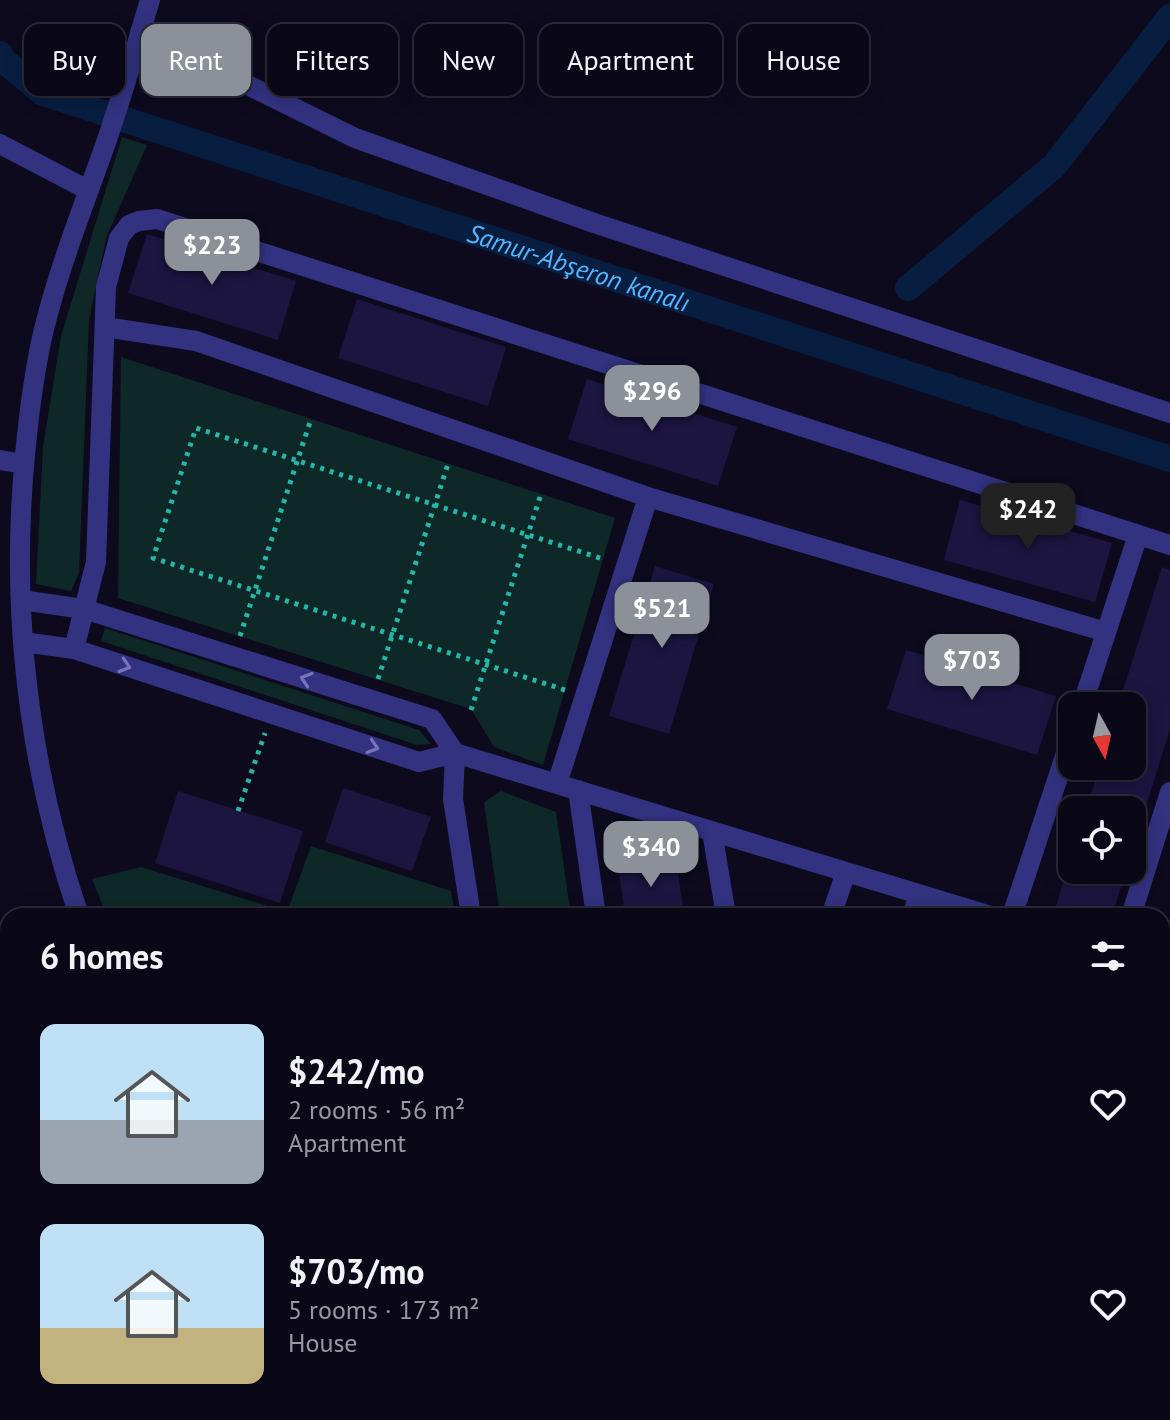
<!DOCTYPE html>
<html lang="en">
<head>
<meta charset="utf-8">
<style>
  :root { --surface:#0a0816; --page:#13111f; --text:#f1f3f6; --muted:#999aa1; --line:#2a2935; --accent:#8c9099 }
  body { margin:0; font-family:"PT Sans",sans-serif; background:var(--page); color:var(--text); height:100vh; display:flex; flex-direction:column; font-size:30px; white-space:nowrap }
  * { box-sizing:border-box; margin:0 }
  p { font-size:26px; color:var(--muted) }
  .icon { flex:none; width:44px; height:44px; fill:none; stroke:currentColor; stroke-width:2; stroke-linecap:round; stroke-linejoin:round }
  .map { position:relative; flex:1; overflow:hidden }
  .panel { position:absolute; left:0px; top:908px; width:1170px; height:512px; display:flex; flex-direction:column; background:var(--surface); border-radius:24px 24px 0 0; box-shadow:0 4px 20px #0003,0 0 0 2px var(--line) }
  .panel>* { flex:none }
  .hud { position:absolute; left:24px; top:24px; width:1122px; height:72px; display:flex; gap:16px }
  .needle { width:52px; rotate:172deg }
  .controls { position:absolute; left:1058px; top:692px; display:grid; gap:16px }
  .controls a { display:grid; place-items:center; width:88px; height:88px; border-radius:16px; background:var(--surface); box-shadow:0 4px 20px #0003,0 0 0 2px var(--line); font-size:40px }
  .price { position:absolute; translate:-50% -68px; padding:0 18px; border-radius:16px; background:var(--accent); color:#fff; font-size:26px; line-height:52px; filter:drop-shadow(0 2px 4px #0008) }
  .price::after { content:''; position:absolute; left:50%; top:48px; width:24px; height:18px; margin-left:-12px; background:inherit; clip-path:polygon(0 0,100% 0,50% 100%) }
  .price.current { background:#222; color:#fff }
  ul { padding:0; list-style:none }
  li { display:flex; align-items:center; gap:24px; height:200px; padding:0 40px }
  li span { display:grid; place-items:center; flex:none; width:224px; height:160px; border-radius:16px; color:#555 }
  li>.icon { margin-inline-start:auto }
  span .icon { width:96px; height:96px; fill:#fffc; stroke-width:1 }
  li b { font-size:34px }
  h2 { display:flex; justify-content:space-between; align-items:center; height:96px; padding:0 40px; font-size:34px }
  .tag { padding:0 28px; border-radius:16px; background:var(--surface); box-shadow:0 4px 20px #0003,0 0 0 2px var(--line); font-size:28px; line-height:72px }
  .tag.current { background:var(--accent); color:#fff }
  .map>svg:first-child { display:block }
</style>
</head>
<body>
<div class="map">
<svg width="1170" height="1420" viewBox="0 0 1170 1420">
  <rect width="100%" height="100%" fill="#0d0a1e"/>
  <path fill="#0d2826" d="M 122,137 L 147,145 L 106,238 L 89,320 L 79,573 L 71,591 L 36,584 L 43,447 L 61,336 Z
    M 121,357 L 615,518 L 543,765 L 494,747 L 471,709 L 118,598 Z
    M 105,628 L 419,730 L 431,744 L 417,745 L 101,641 Z
    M 501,791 L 556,812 L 571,916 L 500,916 L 484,802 Z
    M 311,846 L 451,891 L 455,916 L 107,916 L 92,879 L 141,867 L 287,912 Z"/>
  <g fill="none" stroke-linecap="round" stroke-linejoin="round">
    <g stroke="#071e40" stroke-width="26">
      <path id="s1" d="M 0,54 L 2,59 L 43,93 L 1170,459"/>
      <path d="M 908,288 L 1054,166 L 1170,17"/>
    </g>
  </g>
  <path fill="#1c1540" d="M 147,234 L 296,281 L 278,340 L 128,293 Z
    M 357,299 L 506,347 L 488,406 L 338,358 Z
    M 587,379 L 737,427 L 718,486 L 568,439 Z
    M 960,500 L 1112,543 L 1095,602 L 944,560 Z
    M 655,566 L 714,584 L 669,734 L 609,716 Z
    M 1162,567 L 1170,570 L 1170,729 L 1133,849 L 1132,810 L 1086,810 L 1100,766 L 1132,766 L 1132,706 L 1118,706 Z
    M 906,650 L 1056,696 L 1037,755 L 887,709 Z
    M 343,788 L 431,817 L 412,871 L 325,842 Z
    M 178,791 L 303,831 L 280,903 L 155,863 Z
    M 1071,856 L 1072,870 L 1126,870 L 1112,916 L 1053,916 Z
    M 676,858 L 684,916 L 625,916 L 618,866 Z
    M 657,1412 L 735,1412 L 736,1420 L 658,1420 Z"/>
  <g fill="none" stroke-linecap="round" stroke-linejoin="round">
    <path stroke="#24b6a8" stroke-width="5" stroke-dasharray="4 6" stroke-linecap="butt" d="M 240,636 L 311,419
      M 378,679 L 448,464
      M 565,690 L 153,558 L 196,428 L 603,559
      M 471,710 L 541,494
      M 238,811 L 265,733"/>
    <path stroke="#323281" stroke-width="20" d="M 140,32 L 355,138 L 594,223 L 1170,413
      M 0,144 L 88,190
      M 105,327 L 196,341 L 648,497 L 1106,632
      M 0,460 L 24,464
      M 21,600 L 84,609 L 432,719 L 455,753 L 419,762 L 74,649 L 23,642
      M 74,649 L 96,562 L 106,287 L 119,238 L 129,225 L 139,221 L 157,219 L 1170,545
      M 1082,706 L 1138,535
      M 557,784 L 648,497
      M 578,790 L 596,916
      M 712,831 L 726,916
      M 79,916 C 29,767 10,611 25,455 C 29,413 34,371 44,329 C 59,268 82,210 103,151 C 121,101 135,50 150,0
      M 471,916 L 453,799 L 455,753 L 991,916
      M 831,916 L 846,872
      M 912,916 L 919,894
      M 1012,916 L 1072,735
      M 1131,916 L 1170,792
      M 1162,1028 L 1170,1028
      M 546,1412 L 547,1420
      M 639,1412 L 640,1420
      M 827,1412 L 829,1420
      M 49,1420 L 54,1412"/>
  </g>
  <defs><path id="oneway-chevron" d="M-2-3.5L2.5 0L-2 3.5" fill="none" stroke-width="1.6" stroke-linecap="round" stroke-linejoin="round" transform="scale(2)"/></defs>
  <g stroke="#7775ba">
    <use href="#oneway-chevron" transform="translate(125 666) rotate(18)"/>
    <use href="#oneway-chevron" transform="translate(306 679) rotate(-162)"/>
    <use href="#oneway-chevron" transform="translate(373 747) rotate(18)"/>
  </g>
  <g text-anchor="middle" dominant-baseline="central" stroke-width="7" stroke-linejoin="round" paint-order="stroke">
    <g font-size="26" font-style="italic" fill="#55b7ff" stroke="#0d0a1e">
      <text stroke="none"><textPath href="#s1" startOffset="622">Samur-Abşeron kanalı</textPath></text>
    </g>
  </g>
</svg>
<div class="controls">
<a><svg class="needle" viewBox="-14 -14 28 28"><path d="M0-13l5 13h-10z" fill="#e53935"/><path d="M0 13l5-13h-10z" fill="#999aa1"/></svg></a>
<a><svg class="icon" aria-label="locate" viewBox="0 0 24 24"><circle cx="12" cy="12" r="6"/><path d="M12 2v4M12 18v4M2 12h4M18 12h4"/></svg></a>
</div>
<b class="price" style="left:212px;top:287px">$223</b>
<b class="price" style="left:652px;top:433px">$296</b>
<b class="price current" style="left:1028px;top:551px">$242</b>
<b class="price" style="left:662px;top:650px">$521</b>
<b class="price" style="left:972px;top:702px">$703</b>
<b class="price" style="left:651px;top:889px">$340</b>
<div class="hud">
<a class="tag">Buy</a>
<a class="tag current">Rent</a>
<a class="tag">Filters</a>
<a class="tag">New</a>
<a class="tag">Apartment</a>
<a class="tag">House</a>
</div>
<section class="panel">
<h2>6 homes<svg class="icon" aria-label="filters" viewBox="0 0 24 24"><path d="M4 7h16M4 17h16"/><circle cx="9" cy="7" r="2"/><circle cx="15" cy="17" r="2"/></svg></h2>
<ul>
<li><span style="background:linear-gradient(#bfe0f5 60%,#9aa5b1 0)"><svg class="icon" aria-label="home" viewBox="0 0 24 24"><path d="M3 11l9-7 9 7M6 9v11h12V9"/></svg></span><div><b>$242/mo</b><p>2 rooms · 56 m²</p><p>Apartment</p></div><svg class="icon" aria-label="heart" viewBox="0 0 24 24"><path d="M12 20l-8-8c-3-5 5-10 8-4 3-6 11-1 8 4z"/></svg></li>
<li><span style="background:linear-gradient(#bfe0f5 65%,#c2b280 0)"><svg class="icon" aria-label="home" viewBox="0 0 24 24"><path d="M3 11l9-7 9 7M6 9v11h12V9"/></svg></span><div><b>$703/mo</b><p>5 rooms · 173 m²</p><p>House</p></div><svg class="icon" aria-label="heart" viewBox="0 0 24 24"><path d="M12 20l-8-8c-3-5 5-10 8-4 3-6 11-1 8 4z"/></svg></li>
</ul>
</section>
</div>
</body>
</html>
